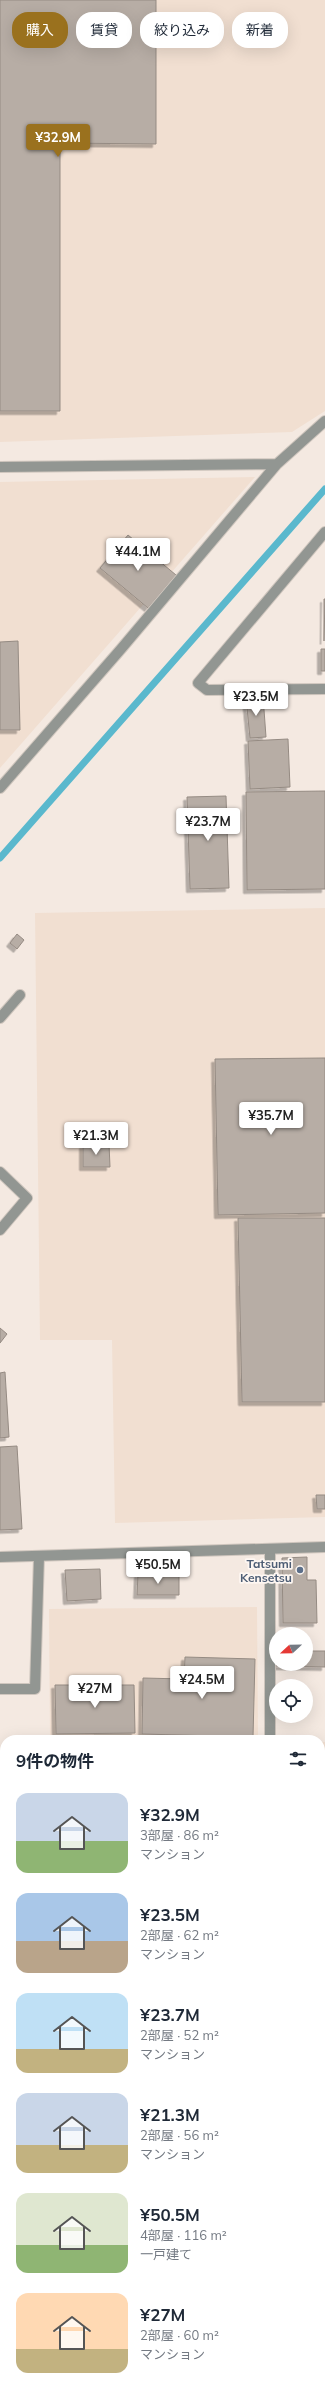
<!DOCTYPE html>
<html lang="ja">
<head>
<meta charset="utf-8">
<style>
  :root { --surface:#fff; --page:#f6f6f7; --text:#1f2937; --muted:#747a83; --accent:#9a711e }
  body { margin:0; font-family:Mulish,"Noto Sans JP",sans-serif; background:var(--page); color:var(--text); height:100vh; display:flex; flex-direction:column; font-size:15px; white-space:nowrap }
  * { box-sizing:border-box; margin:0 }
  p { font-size:13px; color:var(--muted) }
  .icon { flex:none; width:22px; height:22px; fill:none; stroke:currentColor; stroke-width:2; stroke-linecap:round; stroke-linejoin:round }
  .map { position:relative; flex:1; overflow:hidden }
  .sheet { position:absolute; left:0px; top:1735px; width:325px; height:656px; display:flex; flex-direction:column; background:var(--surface); border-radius:16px 16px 0 0; box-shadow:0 4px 16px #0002 }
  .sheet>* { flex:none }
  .guide { position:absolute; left:12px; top:12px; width:301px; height:36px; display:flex; gap:8px }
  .needle { width:26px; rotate:248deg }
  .fabs { position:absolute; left:269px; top:1627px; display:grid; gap:8px }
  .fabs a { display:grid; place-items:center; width:44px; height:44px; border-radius:50%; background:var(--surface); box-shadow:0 4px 16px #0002; font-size:20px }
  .price { position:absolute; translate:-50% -34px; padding:0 9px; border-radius:4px; background:#fff; color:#222; font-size:13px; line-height:26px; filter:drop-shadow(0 1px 2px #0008) }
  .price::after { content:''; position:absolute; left:50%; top:24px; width:12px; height:9px; margin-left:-6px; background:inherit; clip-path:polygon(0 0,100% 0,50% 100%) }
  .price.active { background:var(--accent); color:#fff }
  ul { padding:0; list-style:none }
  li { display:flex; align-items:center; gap:12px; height:100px; padding:0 16px }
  li span { display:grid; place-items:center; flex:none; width:112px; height:80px; border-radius:12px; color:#555 }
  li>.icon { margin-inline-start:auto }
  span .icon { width:48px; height:48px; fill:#fffc; stroke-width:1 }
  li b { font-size:17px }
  h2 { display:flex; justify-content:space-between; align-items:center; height:48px; padding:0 16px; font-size:17px }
  .chip { padding:0 14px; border-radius:16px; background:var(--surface); box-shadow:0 4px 16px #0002; font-size:14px; line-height:36px }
  .chip.active { background:var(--accent); color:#fff }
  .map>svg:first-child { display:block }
</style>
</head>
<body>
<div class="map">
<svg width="325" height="2391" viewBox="0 0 325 2391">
  <defs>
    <filter id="shadow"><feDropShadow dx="-3.5" dy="3.5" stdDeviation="0" flood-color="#0004"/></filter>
  </defs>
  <rect width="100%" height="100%" fill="#f4e9e1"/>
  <path fill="#f1dfd1" d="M 0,0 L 325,0 L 325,411 L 292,432 L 0,442 Z
    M 255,477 L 0,768 L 0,482 Z
    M 325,908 L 325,1517 L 115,1523 L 112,1340 L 40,1340 L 35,913 Z
    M 257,1607 L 258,1740 L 50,1740 L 49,1609 Z
    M 320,1742 L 325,1742 L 325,1883 L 320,1883 Z"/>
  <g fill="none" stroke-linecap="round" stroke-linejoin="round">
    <path stroke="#5ab8cd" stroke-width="7" d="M 0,858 L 325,489"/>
  </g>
  <path fill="#b7ada5" stroke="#958b83" filter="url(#shadow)" d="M 0,0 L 156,0 L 156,144 L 60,143 L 60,411 L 0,411 Z
    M 128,535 L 176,575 L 148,608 L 100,568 Z
    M 324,599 L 325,599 L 324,641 Z
    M 18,641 L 20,730 L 0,730 L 0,642 Z
    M 321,649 L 325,649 L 325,671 L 321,671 Z
    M 263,696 L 266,737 L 250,738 L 246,698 Z
    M 288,739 L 290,787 L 250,789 L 248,741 Z
    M 325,791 L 325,889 L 247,890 L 246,792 Z
    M 226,796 L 229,888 L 190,889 L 187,797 Z
    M 17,934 L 24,940 L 17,949 L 10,943 Z
    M 325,1058 L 325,1213 L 218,1215 L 215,1059 Z
    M 109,1144 L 110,1167 L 83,1167 L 83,1145 Z
    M 238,1218 L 325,1218 L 325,1402 L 242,1402 Z
    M 0,1328 L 7,1334 L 0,1343 Z
    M 5,1372 L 9,1437 L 0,1438 L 0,1373 Z
    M 17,1446 L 22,1529 L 0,1530 L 0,1447 Z
    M 316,1495 L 325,1495 L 325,1509 L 317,1509 Z
    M 307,1557 L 307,1580 L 316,1580 L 317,1623 L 283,1623 L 282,1558 Z
    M 100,1569 L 101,1599 L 67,1601 L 65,1570 Z
    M 138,1574 L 179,1575 L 179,1595 L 137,1595 Z
    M 273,1651 L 276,1651 L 276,1664 L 306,1664 L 306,1651 L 325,1651 L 325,1667 L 273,1666 Z
    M 185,1657 L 255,1659 L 253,1737 L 142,1734 L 143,1678 L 184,1679 Z
    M 55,1685 L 134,1685 L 135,1733 L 56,1734 Z"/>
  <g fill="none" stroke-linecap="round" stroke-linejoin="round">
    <g stroke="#cfc6be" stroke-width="12">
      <path id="minor" d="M 0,467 L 277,464
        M 325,532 L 198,683 L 207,690 L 325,689
        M 0,788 L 121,649 L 277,464 L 325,421
        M 0,1018 L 20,995
        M 0,1172 L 27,1198 L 0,1230
        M 270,1549 L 270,1740
        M 0,1689 L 35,1689 L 39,1556"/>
    </g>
    <g stroke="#cfc6be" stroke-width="12">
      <path id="tertiary" d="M 0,1557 L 325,1547"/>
    </g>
    <g stroke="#cfc6be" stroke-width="12">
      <path id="primary" d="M 0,2372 L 5,2372
        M 194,2386 L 325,2387"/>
    </g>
    <use href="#minor" stroke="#929692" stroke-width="10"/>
    <use href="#tertiary" stroke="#929692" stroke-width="10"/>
    <use href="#primary" stroke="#4a514b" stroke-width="10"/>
  </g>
  <circle fill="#5c6f8a" stroke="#fef7f2" stroke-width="1.5" cx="300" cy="1570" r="4"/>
  <g text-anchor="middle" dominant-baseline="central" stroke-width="3.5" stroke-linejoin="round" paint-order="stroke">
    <g font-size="12" font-weight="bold" fill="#4e5e75" stroke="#fef7f2" text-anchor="end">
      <text x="292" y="1563">Tatsumi<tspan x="292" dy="14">Kensetsu</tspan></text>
    </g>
  </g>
</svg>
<div class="fabs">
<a><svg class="needle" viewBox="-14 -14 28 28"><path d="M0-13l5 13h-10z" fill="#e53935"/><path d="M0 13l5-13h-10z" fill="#747a83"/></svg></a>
<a><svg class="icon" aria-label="locate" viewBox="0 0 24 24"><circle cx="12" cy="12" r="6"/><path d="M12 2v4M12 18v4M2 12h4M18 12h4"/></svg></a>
</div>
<b class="price active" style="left:58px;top:158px">¥32.9M</b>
<b class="price" style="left:138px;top:572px">¥44.1M</b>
<b class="price" style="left:256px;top:717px">¥23.5M</b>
<b class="price" style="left:208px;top:842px">¥23.7M</b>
<b class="price" style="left:271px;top:1136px">¥35.7M</b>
<b class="price" style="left:96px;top:1156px">¥21.3M</b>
<b class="price" style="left:158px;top:1585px">¥50.5M</b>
<b class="price" style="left:202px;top:1700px">¥24.5M</b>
<b class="price" style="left:95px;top:1709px">¥27M</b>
<div class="guide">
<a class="chip active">購入</a>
<a class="chip">賃貸</a>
<a class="chip">絞り込み</a>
<a class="chip">新着</a>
</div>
<section class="sheet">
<h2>9件の物件<svg class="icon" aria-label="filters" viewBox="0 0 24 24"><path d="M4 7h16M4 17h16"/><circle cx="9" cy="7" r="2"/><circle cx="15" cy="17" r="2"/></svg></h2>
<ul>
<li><span style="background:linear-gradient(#c9d6e8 60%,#8fb573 0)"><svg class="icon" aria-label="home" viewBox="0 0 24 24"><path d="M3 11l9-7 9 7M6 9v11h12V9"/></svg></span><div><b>¥32.9M</b><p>3部屋 · 86 m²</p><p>マンション</p></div></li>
<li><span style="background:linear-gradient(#a9c7e8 60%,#b9a48a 0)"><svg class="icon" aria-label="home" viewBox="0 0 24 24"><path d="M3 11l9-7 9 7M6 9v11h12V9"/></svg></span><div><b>¥23.5M</b><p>2部屋 · 62 m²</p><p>マンション</p></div></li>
<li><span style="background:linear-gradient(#bfe0f5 70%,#c2b280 0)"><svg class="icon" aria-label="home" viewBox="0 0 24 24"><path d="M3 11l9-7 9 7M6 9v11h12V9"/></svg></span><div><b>¥23.7M</b><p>2部屋 · 52 m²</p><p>マンション</p></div></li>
<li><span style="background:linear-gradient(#c9d6e8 65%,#c2b280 0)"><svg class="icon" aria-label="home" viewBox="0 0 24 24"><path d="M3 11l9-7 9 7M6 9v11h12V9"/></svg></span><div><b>¥21.3M</b><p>2部屋 · 56 m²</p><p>マンション</p></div></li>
<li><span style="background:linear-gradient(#dfe7d0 65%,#8fb573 0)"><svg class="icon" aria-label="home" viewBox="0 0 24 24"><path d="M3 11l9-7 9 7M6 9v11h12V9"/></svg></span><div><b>¥50.5M</b><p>4部屋 · 116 m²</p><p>一戸建て</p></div></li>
<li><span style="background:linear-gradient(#ffd9b3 70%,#c2b280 0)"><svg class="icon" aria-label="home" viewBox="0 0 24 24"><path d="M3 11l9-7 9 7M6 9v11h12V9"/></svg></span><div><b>¥27M</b><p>2部屋 · 60 m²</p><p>マンション</p></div></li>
</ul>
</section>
</div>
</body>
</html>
